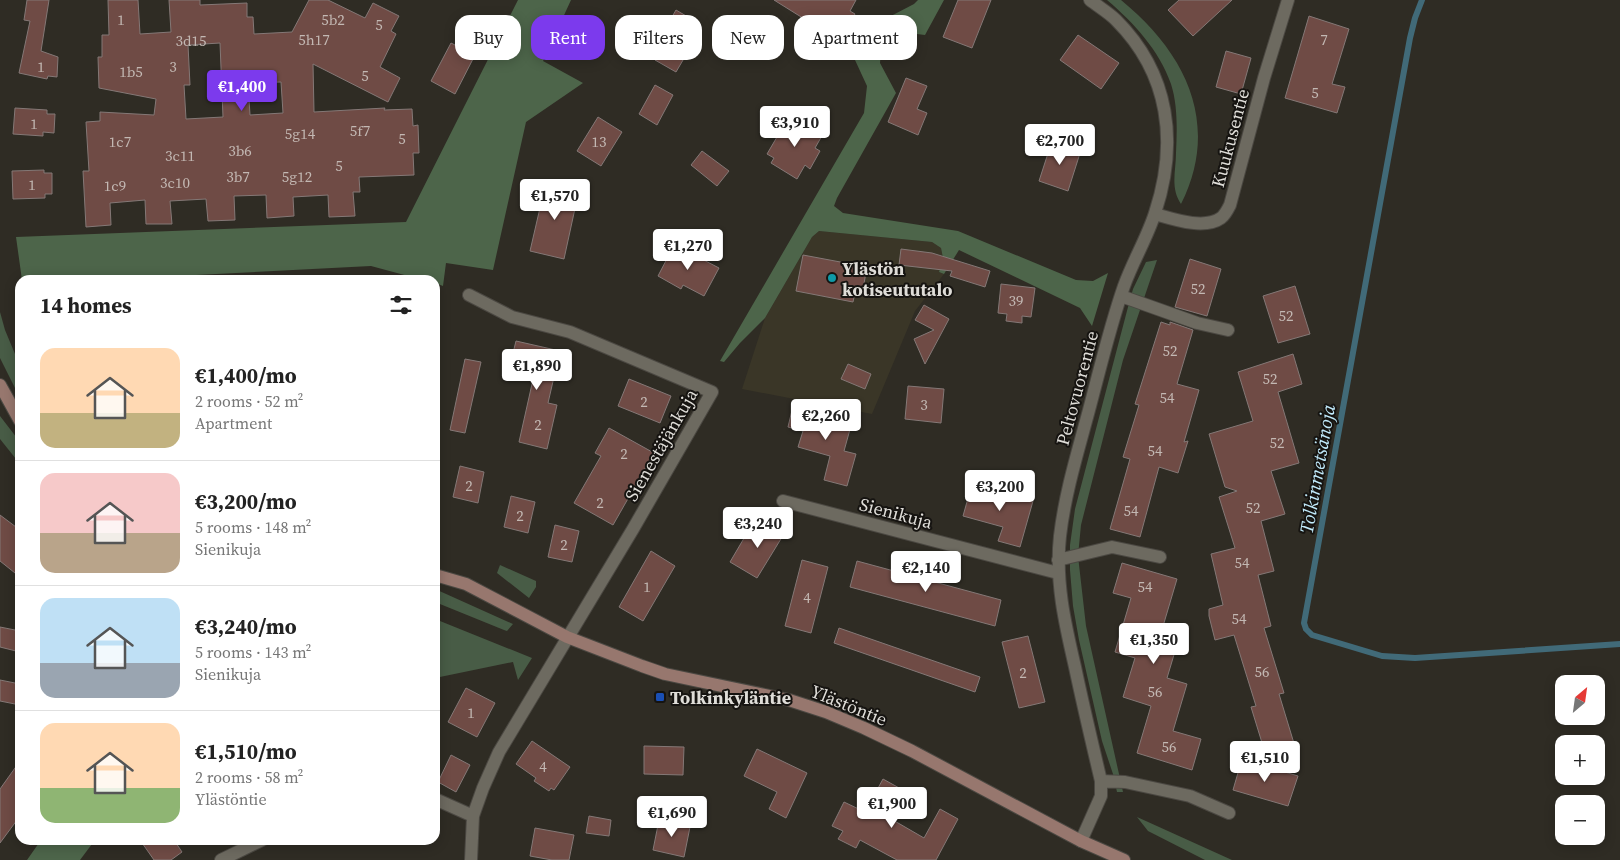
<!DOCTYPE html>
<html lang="en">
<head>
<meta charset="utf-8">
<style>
  :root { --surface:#fff; --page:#f2f2f2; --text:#222; --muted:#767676; --line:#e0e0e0; --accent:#7c3aed }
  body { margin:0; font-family:"Source Serif 4",serif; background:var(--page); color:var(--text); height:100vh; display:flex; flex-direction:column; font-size:19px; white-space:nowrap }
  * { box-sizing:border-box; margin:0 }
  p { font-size:16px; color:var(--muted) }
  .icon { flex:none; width:28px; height:28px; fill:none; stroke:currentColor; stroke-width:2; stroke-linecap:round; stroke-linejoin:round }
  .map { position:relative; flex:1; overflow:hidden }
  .sheet { position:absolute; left:15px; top:275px; width:425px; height:570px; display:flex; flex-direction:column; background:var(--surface); border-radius:15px; box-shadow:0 2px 12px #0003 }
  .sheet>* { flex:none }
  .guide { position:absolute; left:455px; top:15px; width:475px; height:45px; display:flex; gap:10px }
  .needle { width:32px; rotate:29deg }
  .buttons { position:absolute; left:1555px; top:675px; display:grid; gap:10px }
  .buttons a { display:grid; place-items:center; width:50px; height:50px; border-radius:10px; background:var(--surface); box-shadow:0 2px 12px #0003; font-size:25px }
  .price { position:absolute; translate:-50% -42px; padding:0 11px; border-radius:5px; background:#fff; color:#222; font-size:16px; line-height:32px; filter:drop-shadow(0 1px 2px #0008) }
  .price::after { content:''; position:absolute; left:50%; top:30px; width:15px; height:11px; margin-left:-8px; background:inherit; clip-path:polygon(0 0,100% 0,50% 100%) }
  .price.active { background:var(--accent); color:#fff }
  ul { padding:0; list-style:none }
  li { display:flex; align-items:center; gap:15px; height:125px; padding:0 25px }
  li+li { border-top:1px solid var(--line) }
  li span { display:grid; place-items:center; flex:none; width:140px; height:100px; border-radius:15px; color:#555 }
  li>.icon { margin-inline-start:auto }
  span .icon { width:60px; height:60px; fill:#fffc; stroke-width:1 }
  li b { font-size:21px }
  h2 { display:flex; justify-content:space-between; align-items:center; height:60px; padding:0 25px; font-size:21px }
  .pill { padding:0 18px; border-radius:15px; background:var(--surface); box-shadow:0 2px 12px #0003; font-size:18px; line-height:45px }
  .pill.active { background:var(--accent); color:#fff }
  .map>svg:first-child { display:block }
</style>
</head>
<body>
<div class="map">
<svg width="1620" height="860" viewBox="0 0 1620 860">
  <rect width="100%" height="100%" fill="#2f2c24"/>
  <path fill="#3a3627" d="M 819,231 L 932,242 L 941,248 L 943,258 L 939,272 L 944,274 L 915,311 L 872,414 L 742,389 L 765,318 L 812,237 Z"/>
  <path fill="#485c46" d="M 1107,0 L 1121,0 C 1186,53 1221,124 1181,204 C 1170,188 1176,171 1176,153 C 1177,131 1178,106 1171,84 C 1159,50 1134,23 1107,0 Z
    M 1157,260 L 1123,360 L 1081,525 L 1078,556 L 1086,626 L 1123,792 L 1117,792 L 1113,774 L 1102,741 L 1079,640 L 1073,606 L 1070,570 L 1070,545 L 1075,509 L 1128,307 L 1133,289 L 1146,262 Z
    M 0,312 L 5,330 L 20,366 L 20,398 L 0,358 Z
    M 0,416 L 20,442 L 20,464 L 0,439 Z
    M 500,565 L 536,581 L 536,587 L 529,598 L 497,573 Z
    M 435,589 L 513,624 L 507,631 L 504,630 L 435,602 Z
    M 435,619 L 532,658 L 518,680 L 513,662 L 435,678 Z
    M 1137,817 L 1232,860 L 1205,860 L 1148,831 Z"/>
  <path fill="#4d654a" d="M 518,0 L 571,0 L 543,61 L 583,83 L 526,122 L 493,270 L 446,263 L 443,286 L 435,283 L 435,280 L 423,280 L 371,266 L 97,280 L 22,280 L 16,237 L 406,222 Z
    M 918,0 L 944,0 L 925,35 L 900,32 L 887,40 L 881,51 L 880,63 L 896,93 L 837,198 L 834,206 L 843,213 L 958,231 L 1076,280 L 1093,281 L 1108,273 L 1092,326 L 1080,308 L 959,250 L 944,274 L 939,272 L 943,258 L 941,248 L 932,242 L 819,231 L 812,237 L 765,318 L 740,343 L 724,362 L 720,361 L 864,113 L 867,86 L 855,60 L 856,35 L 873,18 L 889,17 L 914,4 Z
    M 41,840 L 95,840 L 80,860 L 27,860 Z"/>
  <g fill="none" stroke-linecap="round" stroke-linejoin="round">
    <path stroke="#416a78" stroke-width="6" d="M 1422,0 L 1415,18 L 1410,38 L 1304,623 L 1306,629 L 1312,635 L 1382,656 L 1415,658 L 1620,644"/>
  </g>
  <path fill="#6f4b45" stroke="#847876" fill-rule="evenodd" d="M 27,0 L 49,0 L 41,51 L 58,57 L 57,77 L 48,76 L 47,79 L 19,73 L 30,21 L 24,20 Z
    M 108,0 L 138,0 L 140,34 L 171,32 L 169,0 L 200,0 L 200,5 L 247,3 L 247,17 L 253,17 L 254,34 L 292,32 L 309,0 L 328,0 L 365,18 L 373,3 L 399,16 L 391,31 L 396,34 L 380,67 L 400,78 L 388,102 L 313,64 L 314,112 L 385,108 L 384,110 L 412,109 L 413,126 L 418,125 L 419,153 L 413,153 L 414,175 L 359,177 L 360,192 L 353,192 L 355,216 L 329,217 L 328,195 L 293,197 L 294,216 L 267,218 L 266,195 L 234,196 L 235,220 L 208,221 L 206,199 L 170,201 L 172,224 L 146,224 L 145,200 L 110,203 L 111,225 L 86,227 L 83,171 L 89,171 L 86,122 L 100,121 L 100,112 L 154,115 L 156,99 L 99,88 L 98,57 L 102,57 L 102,35 L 109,35 ZM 220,43 L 223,117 L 186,119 L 184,85 L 190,85 L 188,45 ZM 281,82 L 283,113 L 250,115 L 248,83 Z
    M 774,0 L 856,0 L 850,11 L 855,14 L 846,29 L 842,26 L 836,36 L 823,28 L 822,30 Z
    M 958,0 L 991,0 L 972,48 L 943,37 Z
    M 1179,0 L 1232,0 L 1193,36 L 1168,10 Z
    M 676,10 L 693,20 L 688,29 L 693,43 L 676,72 L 655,60 L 659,54 L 653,50 Z
    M 1309,16 L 1349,29 L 1332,84 L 1345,87 L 1337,113 L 1285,98 Z
    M 1078,35 L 1119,63 L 1101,89 L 1060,60 Z
    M 451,43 L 475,55 L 455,94 L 431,81 Z
    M 1226,51 L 1251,58 L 1241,94 L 1216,87 Z
    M 906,78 L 927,86 L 917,109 L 927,113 L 918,135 L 888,122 Z
    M 655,85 L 673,95 L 657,125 L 639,114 Z
    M 15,108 L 47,110 L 47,114 L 55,114 L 54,133 L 43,132 L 43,136 L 13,134 Z
    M 598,117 L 622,132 L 601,166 L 577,151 Z
    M 797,119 L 823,134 L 815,148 L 820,151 L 810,169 L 805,165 L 797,179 L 771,163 L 774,158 L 767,154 L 787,120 L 794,124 Z
    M 1052,141 L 1081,150 L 1068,191 L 1039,181 Z
    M 702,151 L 729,171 L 717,186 L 691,165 Z
    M 44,170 L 44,173 L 52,173 L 52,194 L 45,194 L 45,198 L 13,199 L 12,171 Z
    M 546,182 L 579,190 L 564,259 L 530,251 Z
    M 677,246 L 719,268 L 704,296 L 683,285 L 681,289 L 658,276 L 671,251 L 673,253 Z
    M 901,249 L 932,253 L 990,271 L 985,287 L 950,276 L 952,271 L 899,265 Z
    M 803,255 L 867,267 L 863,289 L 856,288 L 853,302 L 796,291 Z
    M 1190,259 L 1221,269 L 1207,316 L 1175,307 Z
    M 1001,284 L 1035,288 L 1031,317 L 1022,316 L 1022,323 L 1006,321 L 1007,314 L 998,313 Z
    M 1295,286 L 1310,334 L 1278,343 L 1263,296 Z
    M 924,305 L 949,319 L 925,364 L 914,339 L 934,330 L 915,320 Z
    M 1161,322 L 1170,325 L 1170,322 L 1193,330 L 1177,384 L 1199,390 L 1184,442 L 1188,441 L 1178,473 L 1159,467 L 1140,537 L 1110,529 L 1130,459 L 1123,457 L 1139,405 L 1135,404 Z
    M 516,341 L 560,351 L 548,403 L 557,405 L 547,449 L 519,442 L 534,375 L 509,369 Z
    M 1293,354 L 1302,384 L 1278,392 L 1299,463 L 1271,471 L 1285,514 L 1261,521 L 1274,571 L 1258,575 L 1271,626 L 1264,628 L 1284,693 L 1279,694 L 1296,750 L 1267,759 L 1251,707 L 1256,706 L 1234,635 L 1215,640 L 1209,616 L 1209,609 L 1223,605 L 1211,554 L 1235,548 L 1219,497 L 1237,491 L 1225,487 L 1209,434 L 1253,421 L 1238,372 Z
    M 465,359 L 481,362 L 465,433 L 450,430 Z
    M 848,364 L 871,374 L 865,389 L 841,379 Z
    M 629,379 L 671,396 L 660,423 L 618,406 Z
    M 908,386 L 944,389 L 941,423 L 905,419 Z
    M 793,406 L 852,422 L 844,451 L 856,454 L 847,486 L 824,480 L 830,456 L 798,447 L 803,431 L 788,427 Z
    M 609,428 L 654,453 L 613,525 L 574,503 L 601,456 L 595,453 Z
    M 460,466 L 484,472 L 478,503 L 453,497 Z
    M 972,484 L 1033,501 L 1020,547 L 998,541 L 1003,527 L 963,516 Z
    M 511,496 L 535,502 L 528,533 L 504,527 Z
    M 0,515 L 20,530 L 20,577 L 0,561 Z
    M 772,521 L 787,529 L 757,578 L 730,562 L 750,528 L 763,536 Z
    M 555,525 L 579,531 L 572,562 L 548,557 Z
    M 651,551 L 675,566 L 643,621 L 619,607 Z
    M 802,560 L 828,567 L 811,633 L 785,626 Z
    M 857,561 L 1001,600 L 995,626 L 850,587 Z
    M 1122,563 L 1177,579 L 1161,633 L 1179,638 L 1167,678 L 1187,684 L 1173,731 L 1201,739 L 1192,770 L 1137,753 L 1151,706 L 1123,697 L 1135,658 L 1115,652 L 1131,598 L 1113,593 Z
    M 0,627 L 20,631 L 20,652 L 0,647 Z
    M 839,628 L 980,677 L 975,692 L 834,643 Z
    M 1028,636 L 1045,702 L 1019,708 L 1002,642 Z
    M 0,680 L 20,684 L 20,705 L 0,701 Z
    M 466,688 L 495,703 L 477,737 L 448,722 Z
    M 532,741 L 570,767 L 554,790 L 551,788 L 549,791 L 534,781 L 536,778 L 516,764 Z
    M 644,746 L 684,747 L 683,775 L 644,774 Z
    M 757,749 L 807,773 L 786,818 L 769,809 L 777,792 L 744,776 Z
    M 451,755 L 470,765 L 456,792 L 438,782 Z
    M 1242,759 L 1298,776 L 1288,806 L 1233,790 Z
    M 20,761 L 20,816 L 0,843 L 0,789 Z
    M 883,779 L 901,789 L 886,816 L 924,838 L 940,809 L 958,819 L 936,860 L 897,860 L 860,840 L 856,848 L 838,839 L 843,831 L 832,826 L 844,802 L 865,812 Z
    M 589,816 L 611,820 L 609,836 L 586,833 Z
    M 659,820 L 690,827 L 684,857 L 653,850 Z
    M 535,828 L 574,835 L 569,860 L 552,860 L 530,856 Z
    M 140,840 L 174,840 L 182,852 L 171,860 L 154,860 Z"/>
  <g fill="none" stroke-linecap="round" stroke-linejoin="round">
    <g stroke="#4b4842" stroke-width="14">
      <path id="street" d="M 1155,214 C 1173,219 1204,230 1221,218 C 1225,215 1228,209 1230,205 L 1264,78 L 1288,0
        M 469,295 L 512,317 L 570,332 L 712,392 L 633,529 L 499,752 L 483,788 L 473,816 L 471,860
        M 1121,296 L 1197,323 L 1228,330
        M 783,501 L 1058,573
        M 1058,560 L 1112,547 L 1160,557
        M 1101,781 L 1125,782 L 1190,796 L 1229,813
        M 435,799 L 473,816
        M 1081,841 L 1101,796 L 1101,781 C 1092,743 1083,705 1075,667 C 1065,624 1055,581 1060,536 C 1065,493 1078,451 1089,410 C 1100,369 1110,326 1124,286 C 1133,261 1147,238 1155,213 C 1178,143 1170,74 1116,20 C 1109,13 1099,7 1090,0
        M 221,860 L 262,840"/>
    </g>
    <g stroke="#4b4842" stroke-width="14">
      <path id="secondary" d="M 0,385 L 20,421
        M 435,575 L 466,584 L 567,637 L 642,666 L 665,674 L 789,700 L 826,712 L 864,728 L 912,751 L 1081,841 L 1124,860"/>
    </g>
    <use href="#street" stroke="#6d6a60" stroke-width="12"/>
    <use href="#secondary" stroke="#97776e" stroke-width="12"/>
  </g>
  <circle fill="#0f9aa8" stroke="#161411" stroke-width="2" cx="832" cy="278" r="5"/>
  <rect fill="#1a4fb4" stroke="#161411" stroke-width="2" x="655" y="692" width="10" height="10" rx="2.5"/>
  <g text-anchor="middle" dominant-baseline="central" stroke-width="4" stroke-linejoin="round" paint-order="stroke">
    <g font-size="15" fill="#c3b8b3">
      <text x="121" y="19">1</text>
      <text x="333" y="19">5b2</text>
      <text x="379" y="24">5</text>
      <text x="314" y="39">5h17</text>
      <text x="1324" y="39">7</text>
      <text x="191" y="40">3d15</text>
      <text x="41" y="66">1</text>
      <text x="173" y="66">3</text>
      <text x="131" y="71">1b5</text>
      <text x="365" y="75">5</text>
      <text x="1315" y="92">5</text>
      <text x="34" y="123">1</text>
      <text x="360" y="130">5f7</text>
      <text x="300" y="133">5g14</text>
      <text x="402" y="138">5</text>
      <text x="120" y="141">1c7</text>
      <text x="599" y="141">13</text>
      <text x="240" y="150">3b6</text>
      <text x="180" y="155">3c11</text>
      <text x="339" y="165">5</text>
      <text x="238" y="176">3b7</text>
      <text x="297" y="176">5g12</text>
      <text x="175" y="182">3c10</text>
      <text x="32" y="184">1</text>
      <text x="115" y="185">1c9</text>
      <text x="1198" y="288">52</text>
      <text x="1016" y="300">39</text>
      <text x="1286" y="315">52</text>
      <text x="1170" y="350">52</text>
      <text x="1270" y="378">52</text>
      <text x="1167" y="397">54</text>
      <text x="644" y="401">2</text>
      <text x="924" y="404">3</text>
      <text x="538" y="424">2</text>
      <text x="1277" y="442">52</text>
      <text x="1155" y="450">54</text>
      <text x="624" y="453">2</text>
      <text x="469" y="485">2</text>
      <text x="600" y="502">2</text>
      <text x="1253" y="507">52</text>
      <text x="1131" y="510">54</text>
      <text x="520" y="515">2</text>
      <text x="564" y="544">2</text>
      <text x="1242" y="562">54</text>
      <text x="647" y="586">1</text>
      <text x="1145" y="586">54</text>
      <text x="807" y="597">4</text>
      <text x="1239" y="618">54</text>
      <text x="1262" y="671">56</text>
      <text x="1023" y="672">2</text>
      <text x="1155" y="691">56</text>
      <text x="471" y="712">1</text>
      <text x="1169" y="746">56</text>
      <text x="543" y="766">4</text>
    </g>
    <g font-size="18" fill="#dfddd8" stroke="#161411">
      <text transform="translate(1230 138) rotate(-75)">Kuukusentie</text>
      <text transform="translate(1077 388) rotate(-75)">Peltovuorentie</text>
      <text transform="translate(661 445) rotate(-60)">Sienestäjänkuja</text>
      <text transform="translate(896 513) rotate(15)">Sienikuja</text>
      <text transform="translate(849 705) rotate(22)">Ylästöntie</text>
    </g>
    <g font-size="18" font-weight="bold" fill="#dfddd8" stroke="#161411" text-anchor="start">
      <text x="842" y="268">Ylästön<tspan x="842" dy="21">kotiseututalo</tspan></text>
      <text x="670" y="697">Tolkinkyläntie</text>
    </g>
    <g font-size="19" font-style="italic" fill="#c2ebfc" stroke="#161411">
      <text transform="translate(1317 469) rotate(-80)">Tolkinmetsänoja</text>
    </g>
  </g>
</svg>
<div class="buttons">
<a><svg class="needle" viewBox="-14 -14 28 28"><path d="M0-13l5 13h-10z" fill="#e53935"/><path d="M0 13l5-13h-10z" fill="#767676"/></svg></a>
<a>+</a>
<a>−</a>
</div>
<b class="price active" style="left:242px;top:112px">€1,400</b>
<b class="price" style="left:795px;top:148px">€3,910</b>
<b class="price" style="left:1060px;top:166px">€2,700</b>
<b class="price" style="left:555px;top:221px">€1,570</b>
<b class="price" style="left:688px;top:271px">€1,270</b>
<b class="price" style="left:537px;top:391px">€1,890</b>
<b class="price" style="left:826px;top:441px">€2,260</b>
<b class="price" style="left:1000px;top:512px">€3,200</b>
<b class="price" style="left:758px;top:549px">€3,240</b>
<b class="price" style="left:926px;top:593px">€2,140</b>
<b class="price" style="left:1154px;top:665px">€1,350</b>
<b class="price" style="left:1265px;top:783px">€1,510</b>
<b class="price" style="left:892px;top:829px">€1,900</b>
<b class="price" style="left:672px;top:838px">€1,690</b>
<div class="guide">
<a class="pill">Buy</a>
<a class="pill active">Rent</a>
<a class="pill">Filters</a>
<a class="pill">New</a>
<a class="pill">Apartment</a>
</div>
<section class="sheet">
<h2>14 homes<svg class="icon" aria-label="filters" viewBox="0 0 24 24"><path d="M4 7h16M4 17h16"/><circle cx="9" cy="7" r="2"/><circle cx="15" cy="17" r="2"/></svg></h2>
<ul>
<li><span style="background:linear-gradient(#ffd9b3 65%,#c2b280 0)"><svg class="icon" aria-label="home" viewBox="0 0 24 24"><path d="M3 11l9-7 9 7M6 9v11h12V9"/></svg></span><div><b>€1,400/mo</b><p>2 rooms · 52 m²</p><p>Apartment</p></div></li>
<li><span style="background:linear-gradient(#f6c9c9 60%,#b9a48a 0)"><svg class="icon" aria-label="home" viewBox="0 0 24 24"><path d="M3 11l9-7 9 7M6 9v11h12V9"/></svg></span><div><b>€3,200/mo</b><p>5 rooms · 148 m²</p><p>Sienikuja</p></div></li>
<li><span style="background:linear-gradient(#bfe0f5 65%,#9aa5b1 0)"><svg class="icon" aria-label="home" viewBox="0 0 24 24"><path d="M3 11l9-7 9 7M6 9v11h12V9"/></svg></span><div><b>€3,240/mo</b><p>5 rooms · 143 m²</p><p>Sienikuja</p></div></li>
<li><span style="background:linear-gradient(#ffd9b3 65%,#8fb573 0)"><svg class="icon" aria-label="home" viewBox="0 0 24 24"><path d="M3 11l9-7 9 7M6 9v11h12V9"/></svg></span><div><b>€1,510/mo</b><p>2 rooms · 58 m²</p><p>Ylästöntie</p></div></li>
</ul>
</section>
</div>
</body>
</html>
